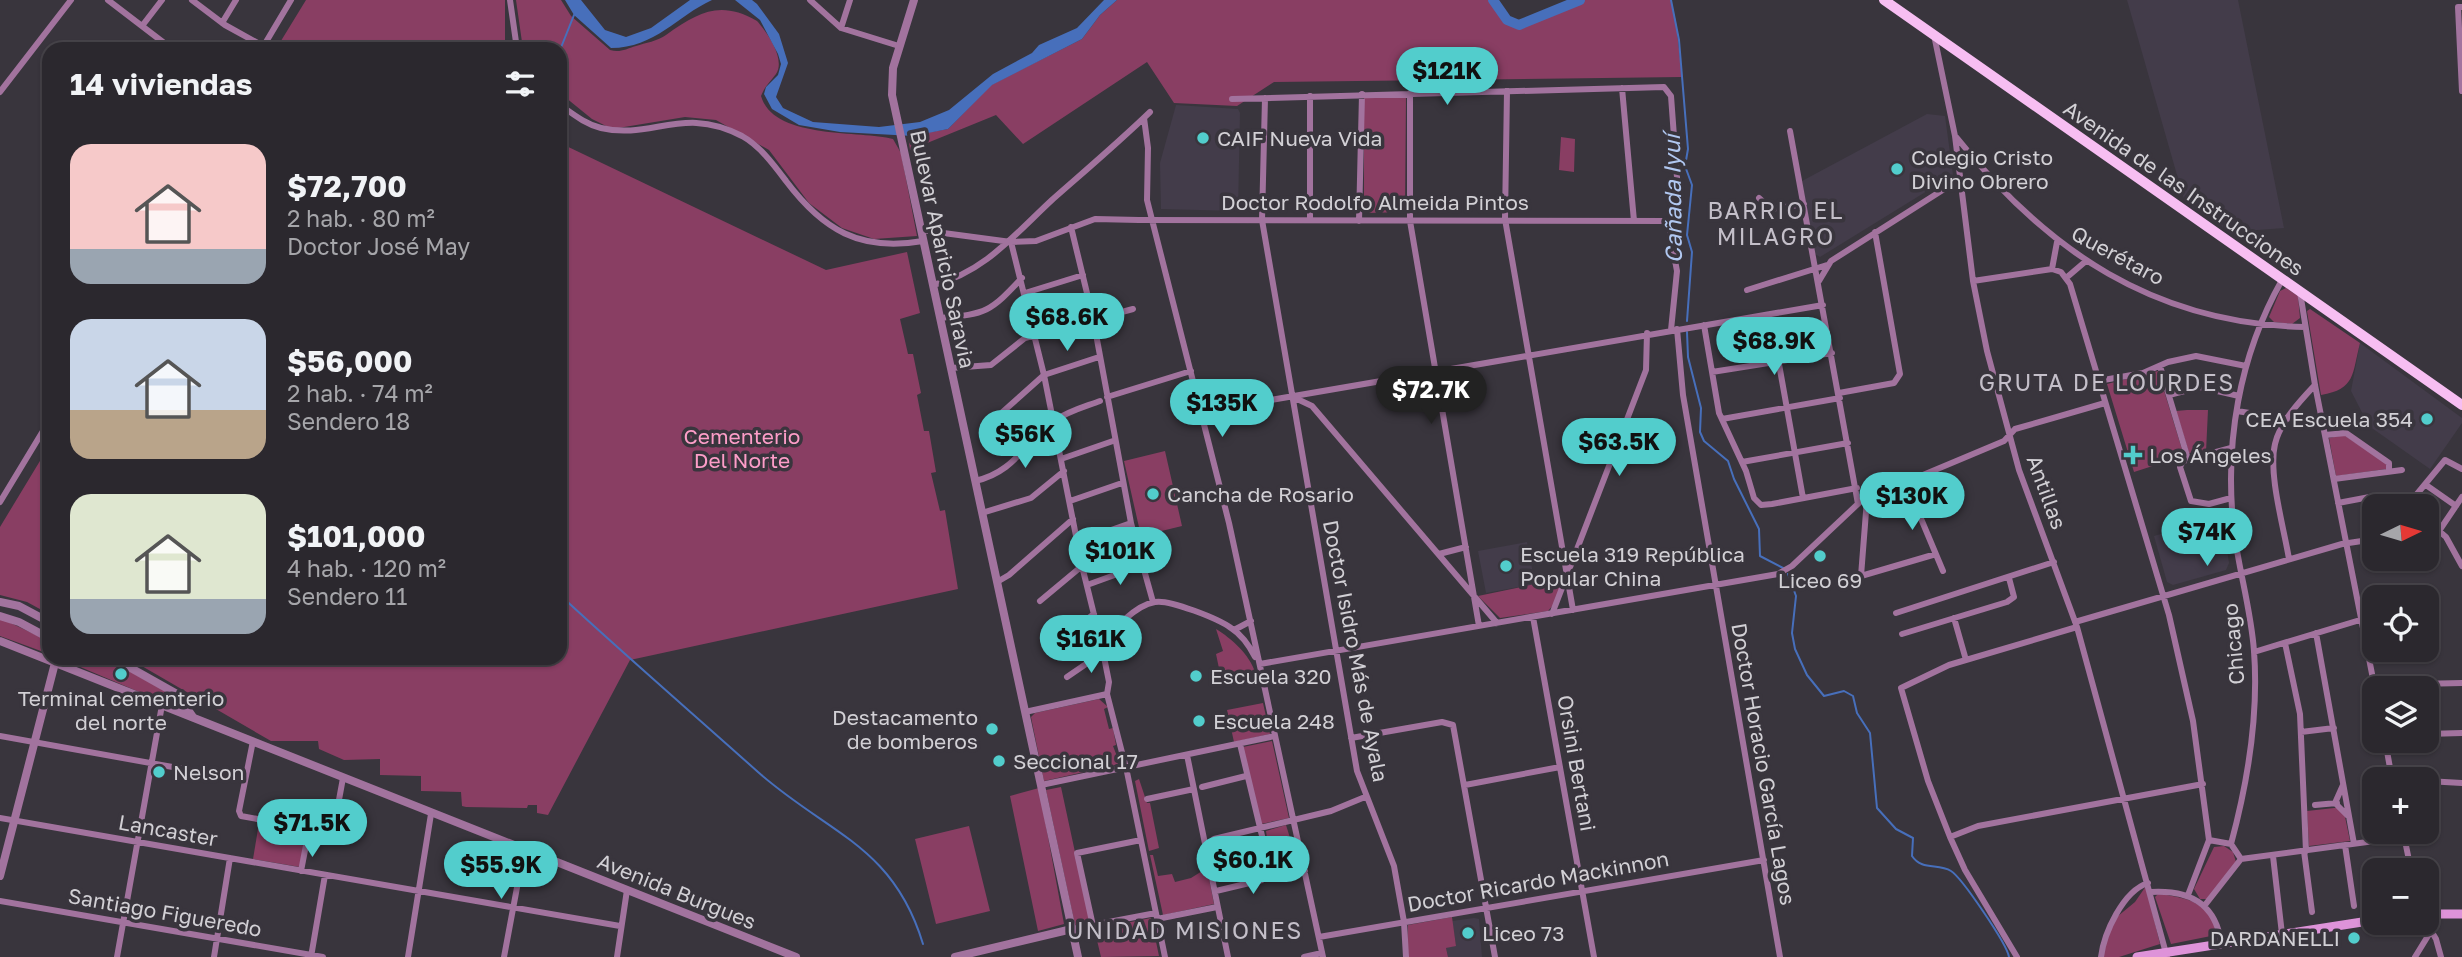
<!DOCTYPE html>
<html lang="es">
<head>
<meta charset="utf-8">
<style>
  :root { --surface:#2b282e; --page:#37343a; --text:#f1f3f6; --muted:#a6a6aa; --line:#47444a; --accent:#52cdcc }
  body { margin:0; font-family:"Golos Text",sans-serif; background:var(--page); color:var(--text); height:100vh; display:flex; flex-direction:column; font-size:26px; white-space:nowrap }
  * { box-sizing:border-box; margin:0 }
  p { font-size:23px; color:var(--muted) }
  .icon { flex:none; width:38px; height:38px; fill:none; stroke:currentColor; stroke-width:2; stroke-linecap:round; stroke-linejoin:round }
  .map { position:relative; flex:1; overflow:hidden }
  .details { position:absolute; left:42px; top:42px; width:525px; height:623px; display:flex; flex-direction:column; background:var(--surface); border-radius:21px; box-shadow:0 2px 5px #0004,0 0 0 2px var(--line) }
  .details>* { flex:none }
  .needle { width:46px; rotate:85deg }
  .fabs { position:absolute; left:2362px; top:494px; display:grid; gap:14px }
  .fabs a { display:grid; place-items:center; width:77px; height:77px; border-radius:14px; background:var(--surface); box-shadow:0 2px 5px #0004,0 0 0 2px var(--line); font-size:35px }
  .price { position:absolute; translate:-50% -60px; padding:0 16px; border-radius:24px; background:var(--accent); color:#111; font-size:23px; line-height:46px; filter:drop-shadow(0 2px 4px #0008) }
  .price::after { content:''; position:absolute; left:50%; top:42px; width:21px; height:16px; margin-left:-10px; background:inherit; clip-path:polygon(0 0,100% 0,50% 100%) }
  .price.on { background:#222; color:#fff }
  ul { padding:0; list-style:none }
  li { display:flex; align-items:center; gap:21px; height:175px; padding:0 28px }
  li span { display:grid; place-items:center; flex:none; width:196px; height:140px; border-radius:21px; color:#555 }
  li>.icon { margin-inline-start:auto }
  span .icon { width:84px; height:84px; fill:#fffc; stroke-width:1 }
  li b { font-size:30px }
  h2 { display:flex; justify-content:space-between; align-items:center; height:84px; padding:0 28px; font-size:30px }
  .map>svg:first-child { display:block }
</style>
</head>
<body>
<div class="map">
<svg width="2462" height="957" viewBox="0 0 2462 957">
  <rect width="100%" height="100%" fill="#39353d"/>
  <path fill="#433c4a" d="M 2127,0 L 2238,0 L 2284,228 L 2231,232 L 2185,203 Z
    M 1176,105 L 1238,109 L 1240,113 L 1238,211 L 1161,209 L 1160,163 Z
    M 1927,114 L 1945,116 L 1953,175 L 1820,257 L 1815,254 L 1802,181 Z
    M 2360,343 L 2462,418 L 2462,423 L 2430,469 L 2369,426 L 2351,391 Z
    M 2222,516 L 2229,563 L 2226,570 L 2173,585 L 2167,582 L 2154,536 Z
    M 1527,542 L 1535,584 L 1486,593 L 1478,551 Z
    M 1474,918 L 1479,919 L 1482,957 L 1448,957 L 1446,948 L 1456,945 L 1452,921 Z"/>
  <path fill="#893e63" d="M 306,0 L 505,0 L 505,49 L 276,49 Z
    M 516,0 L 561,0 L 571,16 L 610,50 C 620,53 626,49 636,46 C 645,43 658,41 666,35 C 699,12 720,0 757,21 C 767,32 786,59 776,74 C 770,82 765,86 761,96 C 774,140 860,130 893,139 L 901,153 L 917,236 L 874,239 L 842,228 L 809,203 L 769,150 L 716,120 L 685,117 L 612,129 L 592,119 L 560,93 L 560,49 L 523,49 Z
    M 1117,0 L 1493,0 L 1507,20 L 1519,25 L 1580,0 L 1671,0 L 1676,22 L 1682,77 L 1274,82 L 1237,106 L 1174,103 L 1147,62 L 1023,144 L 996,115 L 910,150 L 908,136 L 948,129 L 991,85 L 1082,39 L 1100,15 Z
    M 1406,96 L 1405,212 L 1367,213 L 1364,212 L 1364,97 Z
    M 1561,137 L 1575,139 L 1574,172 L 1559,170 Z
    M 560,143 L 826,270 L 907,252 L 920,313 L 900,319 L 908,354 L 913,354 L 921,393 L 917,395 L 924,431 L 929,431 L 936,472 L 931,473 L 940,511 L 945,510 L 958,589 L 630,660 L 548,815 L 537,813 L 537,805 L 528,805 L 527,808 L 466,807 L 462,806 L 461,792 L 421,791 L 421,776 L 380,775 L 380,759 L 344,760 L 319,749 L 318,741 L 271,741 L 128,658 L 560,658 Z
    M 2286,288 L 2298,296 L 2300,318 L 2292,324 L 2274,322 L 2269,317 L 2280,291 Z
    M 2310,309 L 2360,343 C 2352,374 2356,389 2321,395 L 2307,311 Z
    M 2158,371 L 2184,456 L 2134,472 L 2107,384 Z
    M 2187,410 L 2208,410 L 2206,452 L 2189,453 L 2176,411 Z
    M 2344,435 L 2386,463 L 2386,469 L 2336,476 L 2329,438 Z
    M 49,446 L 49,614 L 27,602 L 0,595 L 0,527 Z
    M 1165,451 L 1182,526 L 1141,536 L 1124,461 Z
    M 1564,578 L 1555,603 L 1548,611 L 1500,618 L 1478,596 Z
    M 0,618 L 49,641 L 49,654 L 0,636 Z
    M 1216,629 C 1231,638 1250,655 1255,672 L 1221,678 L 1216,654 L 1223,651 Z
    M 59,658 L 79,658 L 89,662 L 106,658 L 174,696 L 175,701 L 170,705 Z
    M 1099,699 L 1108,707 L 1104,709 L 1109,729 L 1113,728 L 1116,745 L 1113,746 L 1120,764 L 1044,781 L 1031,717 L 1035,713 Z
    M 1263,703 L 1270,734 L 1234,742 L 1227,710 Z
    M 1272,741 L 1289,818 L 1261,824 L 1243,747 Z
    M 1139,779 L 1147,803 L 1150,803 L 1159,848 L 1149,851 L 1135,781 Z
    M 1061,787 L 1090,922 L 1075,925 L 1046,790 Z
    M 1039,788 L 1064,924 L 1038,931 L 1010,796 Z
    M 2343,807 L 2350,841 L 2309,846 L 2307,811 Z
    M 259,823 L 306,831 L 300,867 L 253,859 Z
    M 1286,825 L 1291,841 L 1289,862 L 1270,859 L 1266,831 Z
    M 969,826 L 990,911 L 936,924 L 915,839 Z
    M 2224,846 L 2233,852 L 2236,862 L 2208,899 L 2200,899 L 2194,889 L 2214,847 Z
    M 1150,855 L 1153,855 L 1158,876 L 1172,874 L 1175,882 L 1191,878 L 1207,868 L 1214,904 L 1163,915 Z
    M 2146,886 L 2160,944 L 2119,957 L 2102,957 L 2112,921 L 2135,902 Z
    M 2158,894 C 2186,897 2213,903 2216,935 L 2171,944 L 2155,897 Z
    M 1452,917 L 1456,946 L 1446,948 L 1448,957 L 1407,957 L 1408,925 Z
    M 1151,918 L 1159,956 L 1101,957 L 1095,932 L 1115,939 L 1126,923 Z"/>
  <path fill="#476fbb" d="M 565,0 L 581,0 L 605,30 L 626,37 L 651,28 L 690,0 L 712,0 C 677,16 655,48 611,48 L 574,15 Z
    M 735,0 L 752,0 L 757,4 L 779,34 L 788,63 L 776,97 L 783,108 L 813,122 L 879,127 L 920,122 L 949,110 L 993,74 L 1032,53 L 1039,45 L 1077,28 L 1104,0 L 1117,0 L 1100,15 L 1082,39 L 992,85 L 948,129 L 913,136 L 840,132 L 799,125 L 772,109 L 764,94 L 766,87 L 778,75 L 781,64 L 778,54 L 760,20 Z"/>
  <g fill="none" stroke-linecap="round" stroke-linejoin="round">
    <path stroke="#476fbb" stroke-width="2" d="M 1671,0 L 1679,40 L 1688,149 L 1685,166 L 1692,185 L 1687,235 L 1692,252 L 1687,321
      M 560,50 L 574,15
      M 1687,332 L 1688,357 L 1701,408 L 1700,432 L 1704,441 L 1728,461 L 1734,479 L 1759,529 L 1760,556 L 1783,568
      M 1788,574 L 1796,596 L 1792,633 L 1795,649 L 1807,675 L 1824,696 L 1844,691 L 1853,696 L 1857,713 L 1870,733 L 1877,808 L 1896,829 L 1913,838 L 1912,856 C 1922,871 1938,863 1951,871 C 1962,878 2007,944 2009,957
      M 560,595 C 625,655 692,713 758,772 C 828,834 893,845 923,944"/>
    <path stroke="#476fbb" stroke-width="10" d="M 1493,0 L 1507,20 L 1519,25 L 1580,0"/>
    <path stroke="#a2739e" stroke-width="6" d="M 108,0 L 172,49
      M 192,0 L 225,25 L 263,46
      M 510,0 L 517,49
      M 810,0 L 841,28 L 899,46
      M 2462,7 L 2458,7 L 2462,91
      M 222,23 L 236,0
      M 142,26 L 162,0
      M 841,28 L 850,0
      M 1934,35 L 1955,136 L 1973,281 L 1987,351 L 2019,470 L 2077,627 L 2167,957
      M 263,47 L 291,0
      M 1622,88 L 1634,221
      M 1507,91 L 1505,219 L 1573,610
      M 0,92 L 71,0
      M 1410,93 L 1410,221 L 1479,626
      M 1265,98 L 1262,220 L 1357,771 L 1394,866 L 1404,922 L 1406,957
      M 560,105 C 573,114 585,124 601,128 C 652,140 683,105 742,136 C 760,146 774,165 786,181 C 823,230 860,252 923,241
      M 1144,118 L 1148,148 L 1147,200 L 1229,523 L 1323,957
      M 1790,131 L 1858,504
      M 1957,138 C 2047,251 2155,324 2305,327
      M 1759,198 L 1771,209 L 1804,204
      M 1310,220 L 1310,96
      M 1359,221 L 1362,94
      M 1071,227 L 1093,318 L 1131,523 L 1153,602
      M 921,230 L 1011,242 L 1036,241 L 1095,219 L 1139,220 L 1671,221 L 1680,218 L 1671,96 L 1664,87 L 1232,99
      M 1011,242 L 1044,375 L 1082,566 L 1102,647 L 1109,682 L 1107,694 L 1127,772 L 1165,957
      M 2052,269 L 2057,242
      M 2066,278 L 2086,261
      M 1819,281 L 1831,261 L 1960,179
      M 1973,281 L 2052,269 L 2061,272 L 2070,284 L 2169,615 L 2193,721 L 2209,840 L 2188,895
      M 933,285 C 984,273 1016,233 1053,199 C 1086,170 1119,142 1150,112
      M 1747,290 L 1827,265
      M 2300,292 L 2315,385 L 2375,689
      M 1025,293 L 1083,275
      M 1770,314 L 1803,498
      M 940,318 C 987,314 990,312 1022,278
      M 1704,325 L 1719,413 L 1746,471 L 1754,498 L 1761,505 L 1772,504 L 1857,488
      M 1677,329 L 1683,395 L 1780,957
      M 1671,330 L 1677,271 L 1670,234 L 1671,221
      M 2160,366 L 2188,459
      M 951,368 L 991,365 L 1025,338 L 1133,309
      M 1712,372 L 1832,353
      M 2098,381 L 2143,373 L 2168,362 L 2196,356 L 2246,366
      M 1839,393 L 1894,383 L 1900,374 L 1875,232
      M 2169,395 L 2200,387 L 2239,396
      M 1107,397 L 1191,371
      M 1295,398 L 1312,406 L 1497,623
      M 2237,411 L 2287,419
      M 1201,412 L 1823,305
      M 997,417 L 1044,375 L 1099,357
      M 1722,419 L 1840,398
      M 2325,435 L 2346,433 L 2389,463 L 2389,469
      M 1061,459 L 1113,441
      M 1742,462 L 1848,443
      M 2334,479 L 2402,470
      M 975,481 C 1015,472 1024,443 1054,421 C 1068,411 1084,407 1100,401
      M 1906,483 L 1943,571
      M 2426,485 L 2456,506
      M 2231,498 L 2209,504 L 2191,501 L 2180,467 L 2183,461 L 2231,448
      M 1867,499 L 1861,576 L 1936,554
      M 1070,501 L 1122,483
      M 0,502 L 49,421
      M 2338,503 L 2375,496 L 2412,500 L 2445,460 L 2462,469
      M 982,513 L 1031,498 L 1064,471
      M 2439,531 L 2446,537 L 2462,566
      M 2427,533 L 2439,531 L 2462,497
      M 1077,542 L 1131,523
      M 1439,554 L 1466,547
      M 2289,559 C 2284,528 2268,474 2275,444 C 2280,422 2300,401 2315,385
      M 997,582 L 1009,575 L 1073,519
      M 1087,585 L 1145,564
      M 1040,601 L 1082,566
      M 1896,613 L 2054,562
      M 1552,614 L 1646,370 L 1647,333
      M 1533,617 L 1594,957
      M 1954,618 L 1966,660
      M 2075,622 L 2342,544 L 2375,539
      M 1234,630 L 1251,621
      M 2316,633 L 2354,844
      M 1902,634 L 2007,602 L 2014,597 L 2009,578
      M 2285,643 L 2300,714 L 2306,851
      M 1055,644 L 1094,614
      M 1102,647 C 1111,630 1136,605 1155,602 C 1169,599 1219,619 1231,628 C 1242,635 1249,645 1255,657
      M 2254,652 L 2360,620
      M 1260,664 L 1778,574 L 1792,566 L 1861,501 L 2004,441 L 2015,429 L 2105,403
      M 1067,677 L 1102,653
      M 2374,685 L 2462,683
      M 1025,712 L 1107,694
      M 2301,732 L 2334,728
      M 2427,734 L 2462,733
      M 0,736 L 245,780
      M 1351,738 L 1442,722 L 1453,725 L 1495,957
      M 2385,740 L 2392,779
      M 253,741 L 239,811 L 241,816 L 330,832 L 334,827 L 343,778
      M 1187,755 L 1228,957
      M 2391,770 L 2410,779
      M 2427,781 L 2462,783
      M 1041,785 L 1275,736
      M 1465,785 L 1560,767
      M 2343,785 L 2335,803 L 2348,816
      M 1202,787 L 1246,776
      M 1147,799 L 1194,789
      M 2315,805 L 2337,803
      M 0,818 L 620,926
      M 2403,831 L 2411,870
      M 1950,837 L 1978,826 L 2203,784
      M 1214,839 L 1331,811 L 1365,797
      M 2209,840 L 2231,844 L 2241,859 L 2404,837
      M 2231,844 C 2248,781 2259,717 2254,651 C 2251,610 2239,571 2234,531 C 2224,444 2239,356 2282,280
      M 2345,845 L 2354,906
      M 2304,851 L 2312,912
      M 2273,856 L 2282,934
      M 1269,865 L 1278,864 L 1305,871
      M 301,871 L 309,830
      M 1216,891 L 1262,880 L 1269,865 L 1240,744
      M 2151,892 C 2188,890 2215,902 2221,942
      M 0,901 L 323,957
      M 2205,905 L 2241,859
      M 1157,919 L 1217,907
      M 2426,922 L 2436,939 L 2441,957
      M 1093,926 L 1077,853 L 1141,840
      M 1072,929 L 1156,913
      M 1319,937 L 1764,860
      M 117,957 L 162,705
      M 214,957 L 230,858
      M 311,957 L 325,875
      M 408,957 L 431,814
      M 504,957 L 524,850
      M 617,957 L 627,890
      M 1304,957 L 1322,953
      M 2017,957 L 1965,870 L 1950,837 L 1928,781 L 1901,688 L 1949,665 L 2077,627
      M 2101,957 C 2104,933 2123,891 2148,883
      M 2415,957 L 2431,931"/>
    <path stroke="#a2739e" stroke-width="8" d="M 914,0 L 893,68 L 892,95 L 1078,957
      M 0,602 L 19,606 L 49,622
      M 0,616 L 19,622 L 49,638
      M 0,641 L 796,957
      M 113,658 L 177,694 L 193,717
      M 0,876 L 55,663
      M 955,957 L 1072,929"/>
    <path stroke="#de93d9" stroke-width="9" d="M 2427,914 L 2462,914
      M 2137,957 L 2375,920"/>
    <path stroke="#f7bef2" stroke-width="10" d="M 1884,0 L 2462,405"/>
  </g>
  <g fill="#52cdcc" stroke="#39353d" stroke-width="2.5">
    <circle cx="1203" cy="138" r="7"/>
    <circle cx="1897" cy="169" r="7"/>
    <circle cx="2427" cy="419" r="7"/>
    <path d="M2129.5 444.5h7v7h7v7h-7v7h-7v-7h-7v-7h7z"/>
    <circle cx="1153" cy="494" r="7"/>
    <circle cx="1820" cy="556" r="7"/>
    <circle cx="1506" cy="566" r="7"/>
    <circle cx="121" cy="674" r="7"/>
    <circle cx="1196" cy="676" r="7"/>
    <circle cx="1199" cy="721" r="7"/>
    <circle cx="992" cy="729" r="7"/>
    <circle cx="999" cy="761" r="7"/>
    <circle cx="159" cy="772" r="7"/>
    <circle cx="1468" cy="933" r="7"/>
    <circle cx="2354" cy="938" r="7"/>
  </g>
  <g text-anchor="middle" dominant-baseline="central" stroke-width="7" stroke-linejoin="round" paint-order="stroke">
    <g font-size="21" fill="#d2d0d5" stroke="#39353d" text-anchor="start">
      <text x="1217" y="138">CAIF Nueva Vida</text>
      <text x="1911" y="157">Colegio Cristo<tspan x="1911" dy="24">Divino Obrero</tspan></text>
      <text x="2413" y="419" text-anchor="end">CEA Escuela 354</text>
      <text x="2149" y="455">Los Ángeles</text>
      <text x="1167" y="494">Cancha de Rosario</text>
      <text x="1520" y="554">Escuela 319 República<tspan x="1520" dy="24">Popular China</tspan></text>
      <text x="1820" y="580" text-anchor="middle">Liceo 69</text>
      <text x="1210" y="676">Escuela 320</text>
      <text x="121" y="698" text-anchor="middle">Terminal cementerio<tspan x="121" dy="24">del norte</tspan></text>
      <text x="978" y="717" text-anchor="end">Destacamento<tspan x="978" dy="24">de bomberos</tspan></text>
      <text x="1213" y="721">Escuela 248</text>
      <text x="1013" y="761">Seccional 17</text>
      <text x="173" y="772">Nelson</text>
      <text x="1482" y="933">Liceo 73</text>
      <text x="2340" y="938" text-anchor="end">DARDANELLI</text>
    </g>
    <g font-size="21" fill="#d2d0d5" stroke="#39353d">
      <text transform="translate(2184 188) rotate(35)">Avenida de las Instrucciones</text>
      <text x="1375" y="202">Doctor Rodolfo Almeida Pintos</text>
      <text transform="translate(943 249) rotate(78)">Bulevar Aparicio Saravia</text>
      <text transform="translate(2118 255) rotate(28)">Querétaro</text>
      <text transform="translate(2047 492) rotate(70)">Antillas</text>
      <text transform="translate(2233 644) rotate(-95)">Chicago</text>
      <text transform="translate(1356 651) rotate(79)">Doctor Isidro Más de Ayala</text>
      <text transform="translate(1577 763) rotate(80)">Orsini Bertani</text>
      <text transform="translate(1764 764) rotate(80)">Doctor Horacio García Lagos</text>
      <text transform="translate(168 830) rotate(10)">Lancaster</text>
      <text transform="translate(1538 881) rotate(-10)">Doctor Ricardo Mackinnon</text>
      <text transform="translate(677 891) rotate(22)">Avenida Burgues</text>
      <text transform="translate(165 912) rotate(10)">Santiago Figueredo</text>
    </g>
    <g font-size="21" fill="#fd9dc8" stroke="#39353d">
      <text x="742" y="436">Cementerio<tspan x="742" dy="24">Del Norte</tspan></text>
    </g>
    <g font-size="23" font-style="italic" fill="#b1c8f1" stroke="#39353d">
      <text transform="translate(1672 199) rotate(-91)">Cañada Iyuí</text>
    </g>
    <g font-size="23" letter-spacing="2" fill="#c4bfc9" stroke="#39353d">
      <text x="1776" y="210">BARRIO EL<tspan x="1776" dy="26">MILAGRO</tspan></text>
      <text x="2107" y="382">GRUTA DE LOURDES</text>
      <text x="1185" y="930">UNIDAD MISIONES</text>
    </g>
  </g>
</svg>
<div class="fabs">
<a><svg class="needle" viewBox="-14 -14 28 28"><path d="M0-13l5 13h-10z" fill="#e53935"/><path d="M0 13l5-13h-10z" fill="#a6a6aa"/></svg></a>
<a><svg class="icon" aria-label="locate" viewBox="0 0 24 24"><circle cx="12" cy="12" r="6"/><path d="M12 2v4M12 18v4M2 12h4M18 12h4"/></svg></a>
<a><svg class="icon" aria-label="layers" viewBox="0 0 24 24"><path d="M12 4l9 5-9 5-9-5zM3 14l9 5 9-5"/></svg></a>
<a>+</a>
<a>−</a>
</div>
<b class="price" style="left:1447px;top:107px">$121K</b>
<b class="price" style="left:1067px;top:353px">$68.6K</b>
<b class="price" style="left:1774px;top:377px">$68.9K</b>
<b class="price on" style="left:1431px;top:426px">$72.7K</b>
<b class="price" style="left:1222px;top:439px">$135K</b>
<b class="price" style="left:1025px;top:470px">$56K</b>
<b class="price" style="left:1619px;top:478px">$63.5K</b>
<b class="price" style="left:1912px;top:532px">$130K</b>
<b class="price" style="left:2207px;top:568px">$74K</b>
<b class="price" style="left:1120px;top:587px">$101K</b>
<b class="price" style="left:1091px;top:675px">$161K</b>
<b class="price" style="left:312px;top:859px">$71.5K</b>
<b class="price" style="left:1253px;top:896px">$60.1K</b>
<b class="price" style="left:501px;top:901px">$55.9K</b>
<section class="details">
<h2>14 viviendas<svg class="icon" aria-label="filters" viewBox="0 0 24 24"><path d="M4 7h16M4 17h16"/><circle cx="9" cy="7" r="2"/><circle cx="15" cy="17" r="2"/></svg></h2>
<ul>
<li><span style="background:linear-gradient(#f6c9c9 75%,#9aa5b1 0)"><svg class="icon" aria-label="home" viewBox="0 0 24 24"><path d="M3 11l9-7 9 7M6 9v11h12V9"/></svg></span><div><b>$72,700</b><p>2 hab. · 80 m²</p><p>Doctor José May</p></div></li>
<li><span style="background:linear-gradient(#c9d6e8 65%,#b9a48a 0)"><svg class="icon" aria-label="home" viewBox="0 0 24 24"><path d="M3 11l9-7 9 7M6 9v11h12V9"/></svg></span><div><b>$56,000</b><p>2 hab. · 74 m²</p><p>Sendero 18</p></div></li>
<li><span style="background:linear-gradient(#dfe7d0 75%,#9aa5b1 0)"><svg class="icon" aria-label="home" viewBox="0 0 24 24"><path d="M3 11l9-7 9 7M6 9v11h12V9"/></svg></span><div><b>$101,000</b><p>4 hab. · 120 m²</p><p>Sendero 11</p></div></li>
</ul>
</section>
</div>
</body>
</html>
